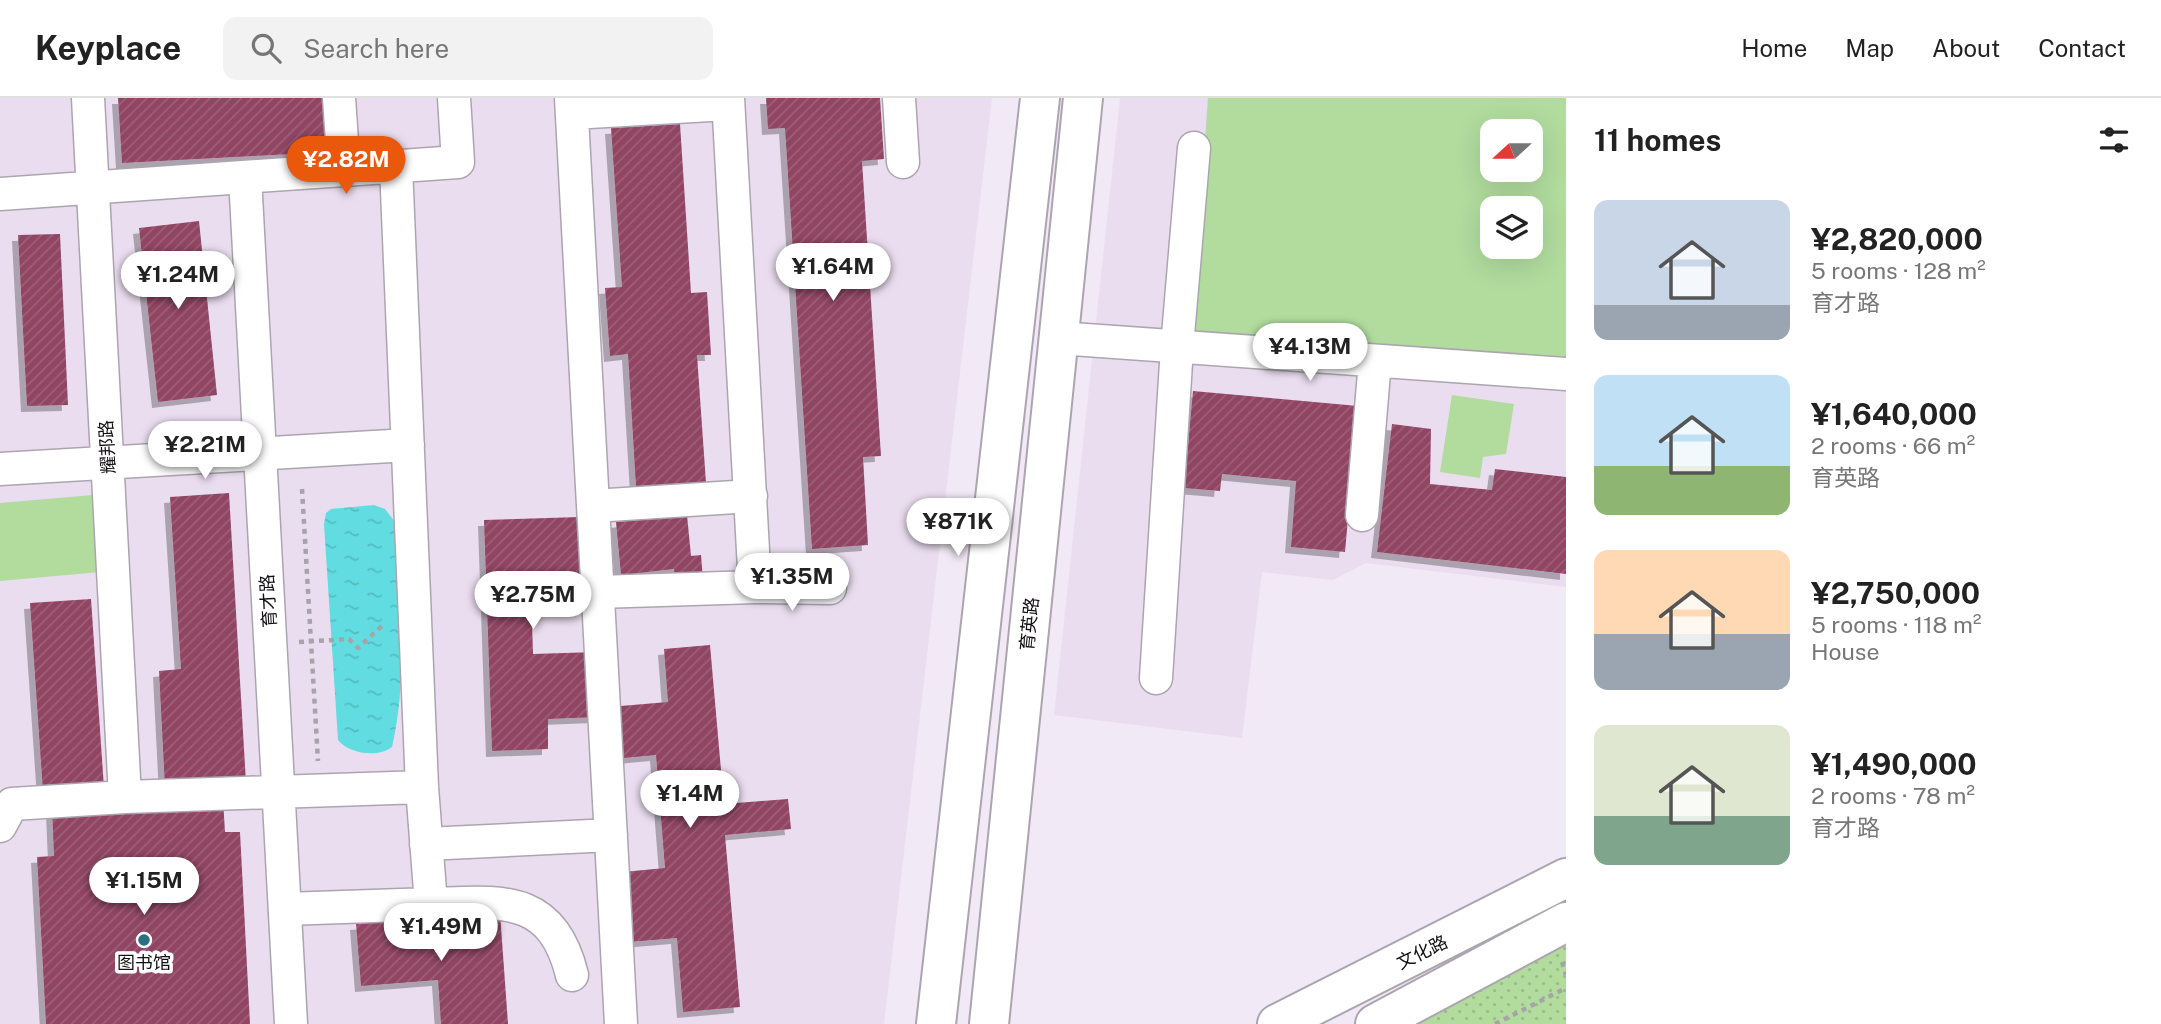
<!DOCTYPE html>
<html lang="en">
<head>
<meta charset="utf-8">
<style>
  :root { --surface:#fff; --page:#f2f2f2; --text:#222; --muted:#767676; --line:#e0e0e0; --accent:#ea580c }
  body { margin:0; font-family:"Public Sans","Noto Sans SC",sans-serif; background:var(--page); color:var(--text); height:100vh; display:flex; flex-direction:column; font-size:26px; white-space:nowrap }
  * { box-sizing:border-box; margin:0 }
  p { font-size:23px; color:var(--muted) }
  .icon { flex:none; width:38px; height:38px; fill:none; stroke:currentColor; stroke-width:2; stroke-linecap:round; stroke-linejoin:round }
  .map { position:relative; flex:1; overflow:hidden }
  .details { display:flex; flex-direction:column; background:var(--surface); width:595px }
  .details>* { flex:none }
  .needle { width:46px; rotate:249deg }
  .buttons { position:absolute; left:1480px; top:21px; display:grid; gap:14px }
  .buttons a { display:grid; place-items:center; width:63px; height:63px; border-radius:14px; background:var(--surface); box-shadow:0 7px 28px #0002; font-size:35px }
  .price { position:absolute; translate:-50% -60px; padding:0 16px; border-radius:24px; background:#fff; color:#222; font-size:23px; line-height:46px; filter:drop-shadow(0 2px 4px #0008) }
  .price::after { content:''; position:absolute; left:50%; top:42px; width:21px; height:16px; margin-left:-10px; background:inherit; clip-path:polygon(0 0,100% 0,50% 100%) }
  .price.active { background:var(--accent); color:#fff }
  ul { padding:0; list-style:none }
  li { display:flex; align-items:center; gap:21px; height:175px; padding:0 28px }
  li span { display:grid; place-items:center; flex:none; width:196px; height:140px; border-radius:14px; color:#555 }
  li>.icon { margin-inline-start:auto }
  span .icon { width:84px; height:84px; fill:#fffc; stroke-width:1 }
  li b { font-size:30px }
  h2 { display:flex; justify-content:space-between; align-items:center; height:84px; padding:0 28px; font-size:30px }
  header { display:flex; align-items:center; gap:42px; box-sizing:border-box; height:98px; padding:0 35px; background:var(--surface); border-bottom:2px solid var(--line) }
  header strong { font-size:33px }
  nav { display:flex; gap:38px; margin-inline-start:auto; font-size:24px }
  .search { width:490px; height:63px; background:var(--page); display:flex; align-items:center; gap:18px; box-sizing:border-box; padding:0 24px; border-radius:14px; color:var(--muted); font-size:26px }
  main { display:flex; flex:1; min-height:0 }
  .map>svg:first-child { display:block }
</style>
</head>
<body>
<header>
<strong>Keyplace</strong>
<div class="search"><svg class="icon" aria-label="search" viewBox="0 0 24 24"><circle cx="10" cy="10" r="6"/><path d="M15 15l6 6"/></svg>Search here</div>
<nav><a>Home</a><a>Map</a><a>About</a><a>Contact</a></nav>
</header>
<main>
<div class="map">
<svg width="1566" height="926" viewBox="0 0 1566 926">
  <defs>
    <pattern id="park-dots" width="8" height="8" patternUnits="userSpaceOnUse" patternTransform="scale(1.75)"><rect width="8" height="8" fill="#b1dc9e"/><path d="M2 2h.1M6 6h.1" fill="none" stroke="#97bc87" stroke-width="1.8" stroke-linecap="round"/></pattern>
    <pattern id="water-ripples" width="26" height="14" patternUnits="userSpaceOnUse" patternTransform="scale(1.75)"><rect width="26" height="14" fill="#61dce1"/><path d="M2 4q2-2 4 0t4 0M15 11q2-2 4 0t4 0" fill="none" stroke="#53bcc0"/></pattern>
    <pattern id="building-hatch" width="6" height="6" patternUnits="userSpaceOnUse" patternTransform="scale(1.75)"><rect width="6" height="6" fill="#914463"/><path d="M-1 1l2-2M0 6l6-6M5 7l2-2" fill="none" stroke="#9b6178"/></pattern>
    <filter id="shadow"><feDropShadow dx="-6" dy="6" stdDeviation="0" flood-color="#0004"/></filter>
  </defs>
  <rect width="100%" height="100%" fill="#f1e9f5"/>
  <path fill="#eaddef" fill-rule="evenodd" d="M 0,0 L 992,0 L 884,926 L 0,926 Z
    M 1120,0 L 1566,0 L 1566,489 L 1366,465 L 1333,482 L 1262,474 L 1242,640 L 1054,617 ZM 1493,33 L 1531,33 L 1531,72 L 1493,72 ZM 1493,110 L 1531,110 L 1531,149 L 1493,149 Z"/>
  <path fill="#b1dc9e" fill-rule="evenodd" d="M 1208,0 L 1566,0 L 1566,264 L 1191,238 ZM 1493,33 L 1531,33 L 1531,72 L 1493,72 ZM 1493,110 L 1531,110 L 1531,149 L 1493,149 Z
    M 1452,297 L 1514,306 L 1506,356 L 1483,359 L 1480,380 L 1440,374 Z
    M 93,397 L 100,474 L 0,483 L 0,405 Z"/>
  <path fill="url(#park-dots)" d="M 1566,825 L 1566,926 L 1399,926 Z"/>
  <path fill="url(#water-ripples)" d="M 374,407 L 385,411 L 395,424 C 399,498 409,576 392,649 C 378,660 349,656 338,642 L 324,426 L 326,415 L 331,411 Z"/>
  <path fill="url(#building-hatch)" filter="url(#shadow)" d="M 118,0 L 323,0 L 328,54 L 122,65 Z
    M 766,0 L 880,0 L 884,61 L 862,63 L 881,358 L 863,359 L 868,447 L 812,451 L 785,30 L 768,31 Z
    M 680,26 L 691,195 L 707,194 L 711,257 L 697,257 L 706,385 L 636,389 L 628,256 L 610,258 L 605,190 L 622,189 L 611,30 Z
    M 199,123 L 217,297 L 158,304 L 139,130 Z
    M 60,136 L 68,307 L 27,308 L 18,137 Z
    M 1193,293 L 1358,308 L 1345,454 L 1291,449 L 1296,383 L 1222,376 L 1220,393 L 1184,390 Z
    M 1392,326 L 1431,331 L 1430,386 L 1492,392 L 1495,371 L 1566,379 L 1566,476 L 1377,454 Z
    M 229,395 L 246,685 L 165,690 L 159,573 L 181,571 L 170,399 Z
    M 687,417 L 691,458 L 701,457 L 703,482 L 675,484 L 674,471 L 621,477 L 616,424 Z
    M 580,419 L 583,511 L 553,512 L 548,492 L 531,493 L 533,556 L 596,554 L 598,619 L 548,621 L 548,651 L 492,653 L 484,422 Z
    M 91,501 L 104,690 L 43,694 L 30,505 Z
    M 710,547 L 724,706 L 788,701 L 791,731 L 725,737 L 740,909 L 683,914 L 677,840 L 629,844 L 623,774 L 665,770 L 656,657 L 613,661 L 609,609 L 668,604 L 664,551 Z
    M 223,702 L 225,734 L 240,734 L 250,926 L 46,926 L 37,759 L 54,758 L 52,710 Z
    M 500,815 L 508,926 L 441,926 L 438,882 L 361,888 L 356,826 Z"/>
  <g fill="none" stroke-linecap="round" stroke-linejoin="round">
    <g stroke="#aca5af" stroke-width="35">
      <path id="street" d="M 88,0 L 125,699
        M 339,0 L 344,72 L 458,64 L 454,0
        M 571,0 L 621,926
        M 728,0 L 755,489
        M 899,0 L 903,64
        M 572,15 L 728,6
        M 396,68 L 422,689 L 431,806 C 500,804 552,795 572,877
        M 245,79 L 291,926
        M 0,96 L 344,72
        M 1058,240 L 1566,276
        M 0,371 L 408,347
        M 593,408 L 751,398
        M 1362,417 L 1375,263
        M 598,494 L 755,489 L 830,490
        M 1156,580 L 1177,249 L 1194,50
        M 0,728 L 12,706 L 125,699 L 422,689
        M 426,746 L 611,737
        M 285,811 L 431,806"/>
    </g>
    <g stroke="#aca5af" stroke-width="42">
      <path id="secondary" d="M 936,926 L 1040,0
        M 989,926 L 1083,0
        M 1277,926 L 1566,780
        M 1375,926 L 1566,824"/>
    </g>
    <path stroke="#a8a2ab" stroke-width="4.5" stroke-dasharray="5 5" stroke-linecap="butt" d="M 302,391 L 318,663
      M 299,544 L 349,541 L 358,550 L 385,525
      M 1562,864 L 1566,877
      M 1495,926 L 1566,890"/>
    <use href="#street" stroke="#fff" stroke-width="32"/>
    <use href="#secondary" stroke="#fff" stroke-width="38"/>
  </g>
  <circle fill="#2d6f82" stroke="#fff" stroke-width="2.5" cx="144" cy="842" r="7"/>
  <g text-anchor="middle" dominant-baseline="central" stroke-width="7" stroke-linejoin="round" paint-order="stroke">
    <g font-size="18" fill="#141115" stroke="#fff">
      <text transform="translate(107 349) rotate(-93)">耀邦路</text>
      <text transform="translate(268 503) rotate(-93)">育才路</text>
      <text transform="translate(1029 526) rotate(-84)">育英路</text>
      <text transform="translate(1422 854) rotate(-26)">文化路</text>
    </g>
    <g font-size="18" fill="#141115" stroke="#fff">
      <text x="144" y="864">图书馆</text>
    </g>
  </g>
</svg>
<div class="buttons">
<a><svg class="needle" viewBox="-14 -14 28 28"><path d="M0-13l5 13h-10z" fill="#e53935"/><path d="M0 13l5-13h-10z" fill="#767676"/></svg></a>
<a><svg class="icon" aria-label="layers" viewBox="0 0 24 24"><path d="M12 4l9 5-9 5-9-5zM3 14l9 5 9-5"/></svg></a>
</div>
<b class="price active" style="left:346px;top:98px">¥2.82M</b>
<b class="price" style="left:833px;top:205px">¥1.64M</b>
<b class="price" style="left:178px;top:213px">¥1.24M</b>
<b class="price" style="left:1310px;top:285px">¥4.13M</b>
<b class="price" style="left:205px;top:383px">¥2.21M</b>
<b class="price" style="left:958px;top:460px">¥871K</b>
<b class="price" style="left:792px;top:515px">¥1.35M</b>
<b class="price" style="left:533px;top:533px">¥2.75M</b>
<b class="price" style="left:690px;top:732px">¥1.4M</b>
<b class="price" style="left:144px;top:819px">¥1.15M</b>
<b class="price" style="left:441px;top:865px">¥1.49M</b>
</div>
<section class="details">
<h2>11 homes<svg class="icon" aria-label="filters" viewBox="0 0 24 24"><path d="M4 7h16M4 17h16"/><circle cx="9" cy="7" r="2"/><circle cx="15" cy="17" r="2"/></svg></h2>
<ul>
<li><span style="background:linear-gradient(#c9d6e8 75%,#9aa5b1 0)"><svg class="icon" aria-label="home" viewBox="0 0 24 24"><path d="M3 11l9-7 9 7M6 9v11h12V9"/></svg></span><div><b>¥2,820,000</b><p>5 rooms · 128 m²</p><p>育才路</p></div></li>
<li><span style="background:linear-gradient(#bfe0f5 65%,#8fb573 0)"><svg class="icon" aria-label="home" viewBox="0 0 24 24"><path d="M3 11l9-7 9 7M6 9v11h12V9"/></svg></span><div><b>¥1,640,000</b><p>2 rooms · 66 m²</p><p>育英路</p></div></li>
<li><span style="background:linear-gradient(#ffd9b3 60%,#9aa5b1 0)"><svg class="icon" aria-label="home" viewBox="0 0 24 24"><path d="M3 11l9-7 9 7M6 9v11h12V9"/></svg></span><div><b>¥2,750,000</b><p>5 rooms · 118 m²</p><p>House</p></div></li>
<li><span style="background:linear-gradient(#dfe7d0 65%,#7fa58c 0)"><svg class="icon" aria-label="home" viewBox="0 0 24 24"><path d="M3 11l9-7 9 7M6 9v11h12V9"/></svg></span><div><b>¥1,490,000</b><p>2 rooms · 78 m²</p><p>育才路</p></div></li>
</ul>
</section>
</main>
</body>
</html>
